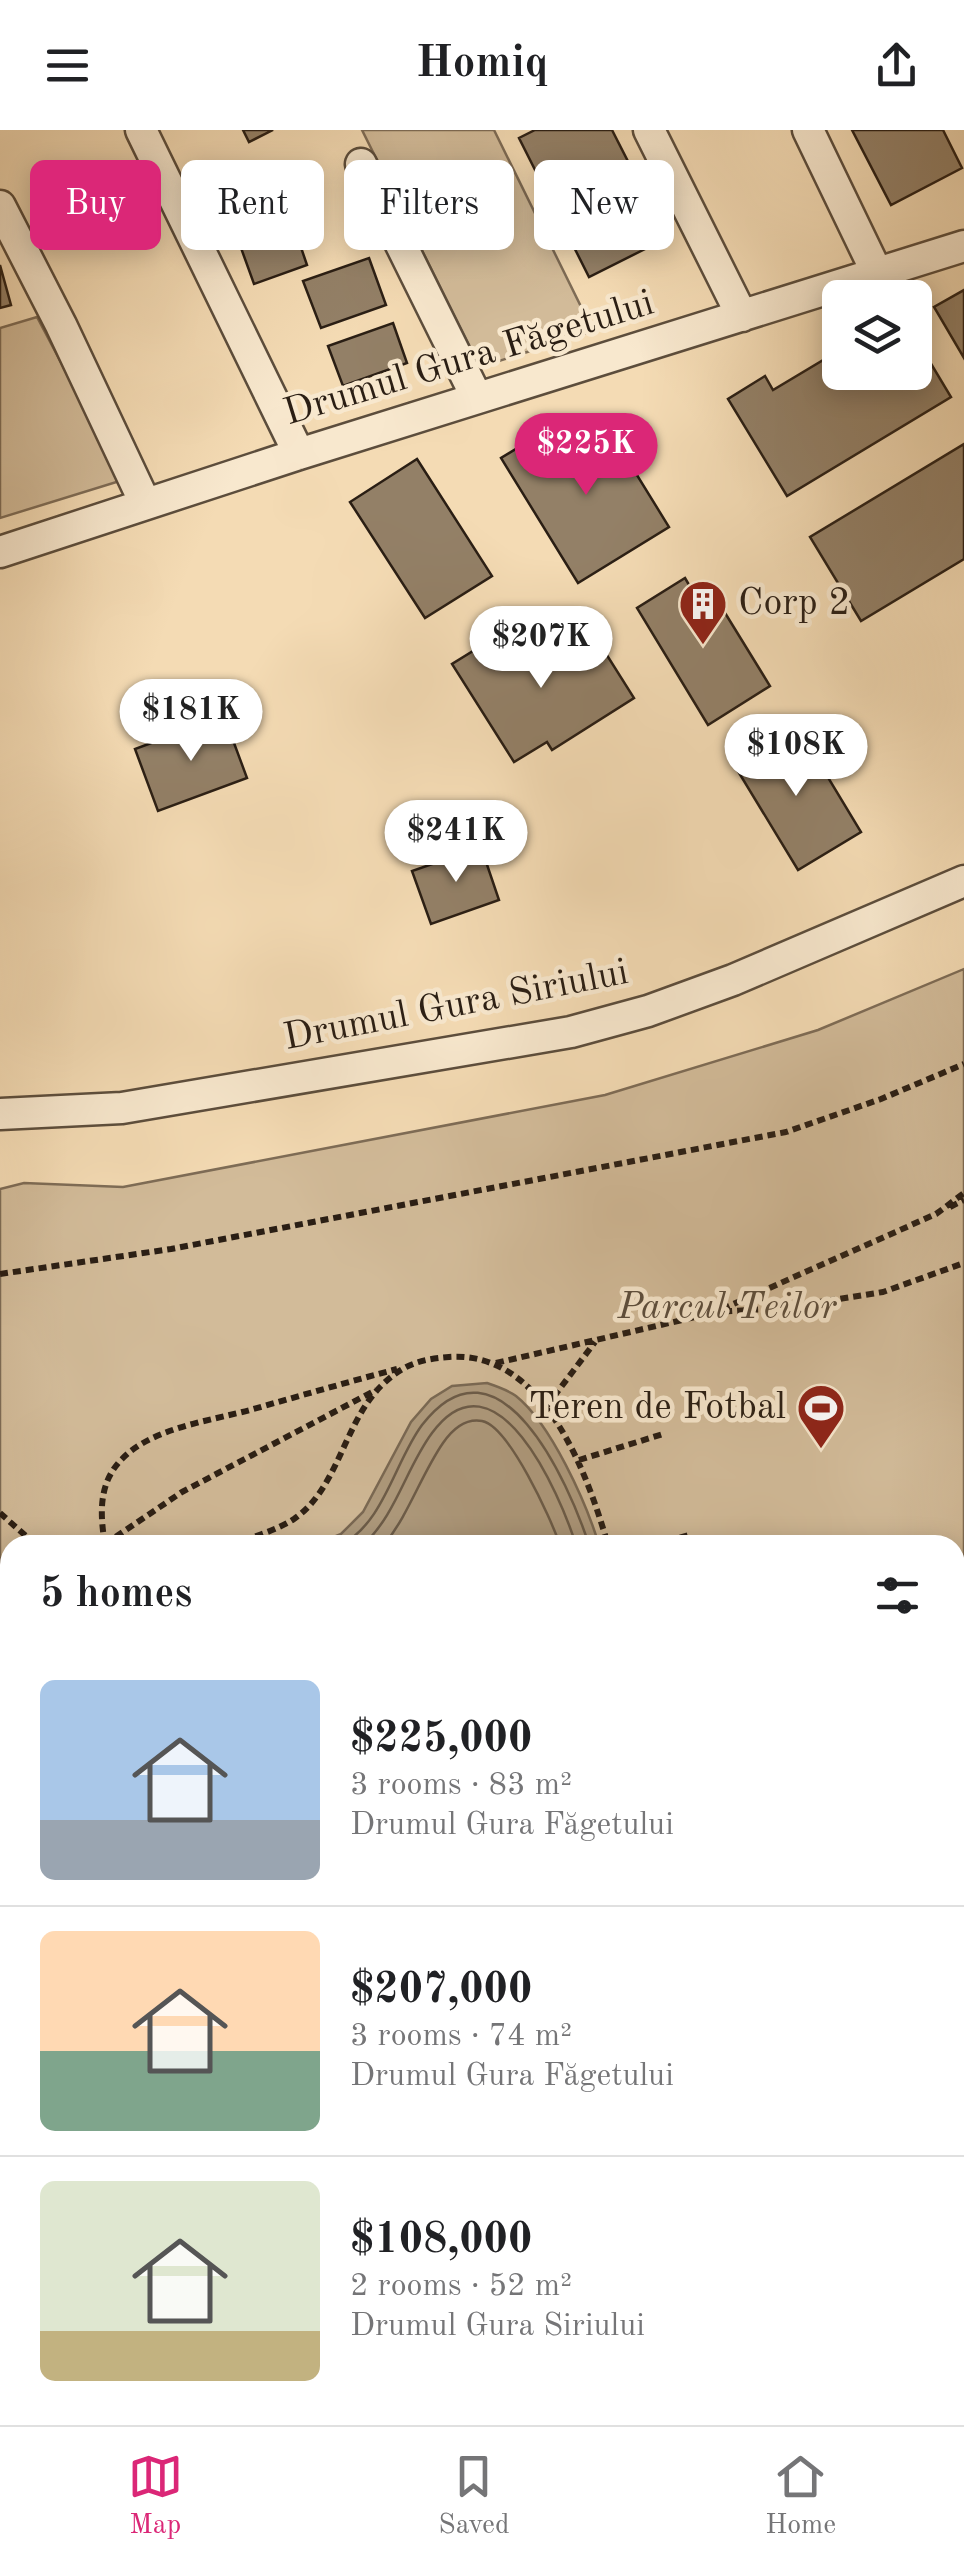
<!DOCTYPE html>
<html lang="en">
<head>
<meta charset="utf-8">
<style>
  :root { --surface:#fff; --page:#f6f6f6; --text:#202124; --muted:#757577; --line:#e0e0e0; --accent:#db2777 }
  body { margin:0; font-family:"Old Standard TT",serif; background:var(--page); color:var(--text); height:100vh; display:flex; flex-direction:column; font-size:38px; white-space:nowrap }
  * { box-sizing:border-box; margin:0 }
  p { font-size:32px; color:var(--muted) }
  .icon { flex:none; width:55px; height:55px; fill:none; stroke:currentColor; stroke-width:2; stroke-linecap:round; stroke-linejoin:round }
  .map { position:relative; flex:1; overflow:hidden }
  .drawer { position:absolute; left:0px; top:1405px; width:965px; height:890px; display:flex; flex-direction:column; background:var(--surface); border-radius:30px 30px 0 0; box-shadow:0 5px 25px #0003 }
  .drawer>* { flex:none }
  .guide { position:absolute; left:30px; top:30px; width:905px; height:90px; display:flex; gap:20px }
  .controls { position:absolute; left:822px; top:150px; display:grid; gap:20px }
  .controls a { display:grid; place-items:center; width:110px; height:110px; border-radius:15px; background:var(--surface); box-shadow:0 5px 25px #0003; font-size:50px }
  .price { position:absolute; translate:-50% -85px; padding:0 22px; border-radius:35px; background:#fff; color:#222; font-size:32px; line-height:65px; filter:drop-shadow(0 2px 5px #0008) }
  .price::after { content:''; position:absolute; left:50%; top:60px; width:30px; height:22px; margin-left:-15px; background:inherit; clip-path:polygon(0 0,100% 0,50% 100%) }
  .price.on { background:var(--accent); color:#fff }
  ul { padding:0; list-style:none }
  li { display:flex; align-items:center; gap:30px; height:250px; padding:0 40px }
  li+li { border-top:2px solid var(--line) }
  li span { display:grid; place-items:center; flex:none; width:280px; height:200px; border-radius:15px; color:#555 }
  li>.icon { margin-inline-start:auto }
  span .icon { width:120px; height:120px; fill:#fffc; stroke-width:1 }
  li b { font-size:42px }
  h2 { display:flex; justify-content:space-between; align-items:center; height:120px; padding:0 40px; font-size:42px }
  .tag { padding:0 35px; border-radius:15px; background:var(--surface); box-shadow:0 5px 25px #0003; font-size:35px; line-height:90px }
  .tag.on { background:var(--accent); color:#fff }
  header { display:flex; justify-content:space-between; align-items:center; height:130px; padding:0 40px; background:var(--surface); font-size:45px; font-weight:700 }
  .menu { display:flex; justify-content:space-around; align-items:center; height:140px; border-top:2px solid var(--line); background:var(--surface); font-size:28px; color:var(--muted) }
  .menu a { display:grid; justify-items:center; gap:5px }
  .menu .on { color:var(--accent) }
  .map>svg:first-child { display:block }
</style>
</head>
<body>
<header><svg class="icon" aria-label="menu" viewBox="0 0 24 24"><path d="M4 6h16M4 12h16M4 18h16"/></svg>Homiq<svg class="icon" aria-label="share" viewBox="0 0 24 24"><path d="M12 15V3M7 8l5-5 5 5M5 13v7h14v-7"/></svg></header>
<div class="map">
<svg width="964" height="2295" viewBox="0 0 964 2295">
  <rect width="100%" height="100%" fill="#f4dbb4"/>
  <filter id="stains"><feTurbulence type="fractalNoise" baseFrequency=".002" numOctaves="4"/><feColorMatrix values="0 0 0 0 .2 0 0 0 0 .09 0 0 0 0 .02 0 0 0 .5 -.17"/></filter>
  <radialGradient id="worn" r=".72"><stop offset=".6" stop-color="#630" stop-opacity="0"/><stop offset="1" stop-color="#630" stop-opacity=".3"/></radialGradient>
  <path fill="#d2bb99" stroke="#7e6c56" stroke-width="2.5" d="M 362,0 L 494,0 L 593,201 L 480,237 Z
    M 37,187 L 123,350 L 0,388 L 0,198 Z
    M 964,839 L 964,1759 L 955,1762 L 955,1415 L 10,1415 L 10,2222 L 0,2194 L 0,1059 L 24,1053 L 123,1057 L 605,965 L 818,900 Z"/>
  <path fill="#af9b7e" stroke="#7a6954" stroke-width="2.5" d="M 487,1253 C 496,1256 508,1260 516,1266 C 551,1294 586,1372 599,1415 L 314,1415 L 341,1404 L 363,1382 L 411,1292 L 431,1269 L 452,1256 Z"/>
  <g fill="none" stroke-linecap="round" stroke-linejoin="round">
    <path stroke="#6c5c49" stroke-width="2.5" d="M 341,1415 C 384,1393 395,1331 422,1295 C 499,1195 569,1353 589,1415
      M 363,1415 C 396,1385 406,1338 432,1303 C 496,1216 560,1364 576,1415
      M 384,1415 C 409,1384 421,1345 443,1313 C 452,1300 465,1288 482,1291 C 509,1296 551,1389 560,1415"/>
  </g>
  <path fill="#938067" stroke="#2a1e14" stroke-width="2.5" d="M 243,0 L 273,0 L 249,12 Z
    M 535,0 L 612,0 L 667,108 L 589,147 L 519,8 Z
    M 852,0 L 943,0 L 962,38 L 891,75 Z
    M 281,59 L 307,135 L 254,154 L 227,79 Z
    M 369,128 L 386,175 L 321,198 L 303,151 Z
    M 0,135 L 11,175 L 0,178 Z
    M 964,160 L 964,228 L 934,177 Z
    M 393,193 L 407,233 L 343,256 L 328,216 Z
    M 915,207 L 951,267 L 787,366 L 728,269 L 765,246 L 773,260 L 840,220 L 840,242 L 915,242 Z
    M 603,290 L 669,397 L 578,453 L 501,328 L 542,303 L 552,321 Z
    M 964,314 L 964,429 L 861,491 L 810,407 Z
    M 417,329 L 492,446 L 425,488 L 350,372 Z
    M 685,448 L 692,460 L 706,452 L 770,556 L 708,595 L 637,478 Z
    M 515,495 L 541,536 L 593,503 L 634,568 L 552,620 L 547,612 L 514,632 L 452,534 Z
    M 224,586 L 247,648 L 158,681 L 135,619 Z
    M 772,603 L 785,624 L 806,611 L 861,702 L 798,740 L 730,628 Z
    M 481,717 L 499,770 L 431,794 L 412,741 Z
    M 964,2044 L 964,2189 L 955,2165 L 955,2047 Z
    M 957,2283 L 961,2295 L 926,2295 L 955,2285 Z
    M 292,2285 L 340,2285 L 341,2288 L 322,2295 L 296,2295 Z
    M 406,2285 L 448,2285 L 452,2295 L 411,2295 Z
    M 484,2285 L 528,2285 L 532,2295 L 488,2295 Z
    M 654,2285 L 680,2285 L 684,2295 L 658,2295 Z
    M 713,2285 L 747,2285 L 748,2286 L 717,2295 Z"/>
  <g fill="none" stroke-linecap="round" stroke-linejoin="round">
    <g stroke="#5c4d3c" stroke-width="20">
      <path id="lane" d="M 62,2295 L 87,2285"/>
    </g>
    <g stroke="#5c4d3c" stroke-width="35">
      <path id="street" d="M 141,0 L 299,324
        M 649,0 L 742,186
        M 808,0 L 877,143
        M 361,34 L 477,268
        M 0,76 L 61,195 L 145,373
        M 0,422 L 299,324 L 964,116
        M 0,984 L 122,978 L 571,902 L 648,881 L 733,850 L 964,751
        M 955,2251 L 964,2247
        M 835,2295 L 862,2285"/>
    </g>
    <path stroke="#2a1e14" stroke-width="6" stroke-dasharray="8 5" stroke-linecap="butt" d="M 950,1077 L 964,1070
      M 0,1144 L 171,1119 L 786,1002 L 881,969 L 964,934
      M 722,1179 L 936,1084 L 964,1063
      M 496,1233 L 717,1182 L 781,1178 L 883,1162 L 964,1133
      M 546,1277 L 595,1212
      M 579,1330 L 663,1304
      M 0,1383 L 36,1415
      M 105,1414 L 182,1362 L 376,1260
      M 105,1415 C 100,1384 98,1353 122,1329 C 152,1298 209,1291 250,1280 C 299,1266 348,1252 397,1239
      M 231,1415 C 251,1407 276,1401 294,1389 C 338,1359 344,1293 381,1256 C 402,1235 420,1229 449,1227 C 543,1220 587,1342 608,1415
      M 655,1415 L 689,1405
      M 0,1517 L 10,1514
      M 955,1540 L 964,1537
      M 955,1671 L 964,1667
      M 0,1672 L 10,1696
      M 0,1877 L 10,1888"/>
    <use href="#lane" stroke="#f8e8ce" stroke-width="15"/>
    <use href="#street" stroke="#f8e8ce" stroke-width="30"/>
  </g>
  <defs>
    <g id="building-pin" transform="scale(2.5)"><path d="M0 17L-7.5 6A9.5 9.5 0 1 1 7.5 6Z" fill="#8f2418" stroke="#f8e8ce"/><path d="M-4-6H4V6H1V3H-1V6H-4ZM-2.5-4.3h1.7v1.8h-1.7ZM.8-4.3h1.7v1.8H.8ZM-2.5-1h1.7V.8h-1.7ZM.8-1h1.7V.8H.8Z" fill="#fff"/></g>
    <g id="stadium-pin" transform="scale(2.5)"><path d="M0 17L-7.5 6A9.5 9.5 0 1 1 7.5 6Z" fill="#8f2418" stroke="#f8e8ce"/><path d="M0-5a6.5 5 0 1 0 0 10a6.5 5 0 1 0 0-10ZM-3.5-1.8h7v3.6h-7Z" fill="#fff"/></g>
  </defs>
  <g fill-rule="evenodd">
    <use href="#building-pin" x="703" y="474"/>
    <use href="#stadium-pin" x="821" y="1278"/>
  </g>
  <g text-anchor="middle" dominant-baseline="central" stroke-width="9" stroke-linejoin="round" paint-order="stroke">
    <g font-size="38" fill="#2a1e14" stroke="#f8e8ce">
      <text transform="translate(469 229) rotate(-17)">Drumul Gura Făgetului</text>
      <text transform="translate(456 876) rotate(-11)">Drumul Gura Siriului</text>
    </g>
    <g font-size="38" fill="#2a1e14" stroke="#f8e8ce" text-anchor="start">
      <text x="738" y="474">Corp 2</text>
      <text x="786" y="1278" text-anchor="end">Teren de Fotbal</text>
    </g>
    <g font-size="38" font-style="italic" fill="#5c4d3c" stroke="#f8e8ce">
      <text x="727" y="1178">Parcul Teilor</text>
    </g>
  </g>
  <rect width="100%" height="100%" filter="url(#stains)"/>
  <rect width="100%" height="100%" fill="url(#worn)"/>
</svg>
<div class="controls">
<a><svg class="icon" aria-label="layers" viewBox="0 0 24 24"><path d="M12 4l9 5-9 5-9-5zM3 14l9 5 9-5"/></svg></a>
</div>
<b class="price on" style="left:586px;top:368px">$225K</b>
<b class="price" style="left:541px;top:561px">$207K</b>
<b class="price" style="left:191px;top:634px">$181K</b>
<b class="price" style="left:796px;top:669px">$108K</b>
<b class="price" style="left:456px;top:755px">$241K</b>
<div class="guide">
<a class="tag on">Buy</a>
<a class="tag">Rent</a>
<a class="tag">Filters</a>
<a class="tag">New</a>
</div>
<section class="drawer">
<h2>5 homes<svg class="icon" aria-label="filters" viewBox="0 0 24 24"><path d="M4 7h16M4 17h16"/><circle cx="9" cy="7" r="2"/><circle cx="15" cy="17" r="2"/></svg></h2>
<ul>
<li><span style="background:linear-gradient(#a9c7e8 70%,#9aa5b1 0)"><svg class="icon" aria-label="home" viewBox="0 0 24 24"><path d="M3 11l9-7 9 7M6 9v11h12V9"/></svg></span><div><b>$225,000</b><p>3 rooms · 83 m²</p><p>Drumul Gura Făgetului</p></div></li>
<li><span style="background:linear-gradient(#ffd9b3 60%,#7fa58c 0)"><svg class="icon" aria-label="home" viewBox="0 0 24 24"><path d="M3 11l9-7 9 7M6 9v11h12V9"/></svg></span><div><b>$207,000</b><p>3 rooms · 74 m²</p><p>Drumul Gura Făgetului</p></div></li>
<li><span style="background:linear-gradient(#dfe7d0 75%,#c2b280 0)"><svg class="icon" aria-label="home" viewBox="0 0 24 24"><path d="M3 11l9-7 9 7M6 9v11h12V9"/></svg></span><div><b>$108,000</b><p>2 rooms · 52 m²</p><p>Drumul Gura Siriului</p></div></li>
</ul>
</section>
</div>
<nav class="menu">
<a class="on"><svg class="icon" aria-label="map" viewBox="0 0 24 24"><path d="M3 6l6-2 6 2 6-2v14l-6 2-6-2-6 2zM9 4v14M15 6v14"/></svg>Map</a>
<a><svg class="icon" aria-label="saved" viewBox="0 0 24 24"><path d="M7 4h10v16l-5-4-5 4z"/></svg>Saved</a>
<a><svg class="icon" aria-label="home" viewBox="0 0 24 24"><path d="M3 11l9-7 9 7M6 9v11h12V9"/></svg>Home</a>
</nav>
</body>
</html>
